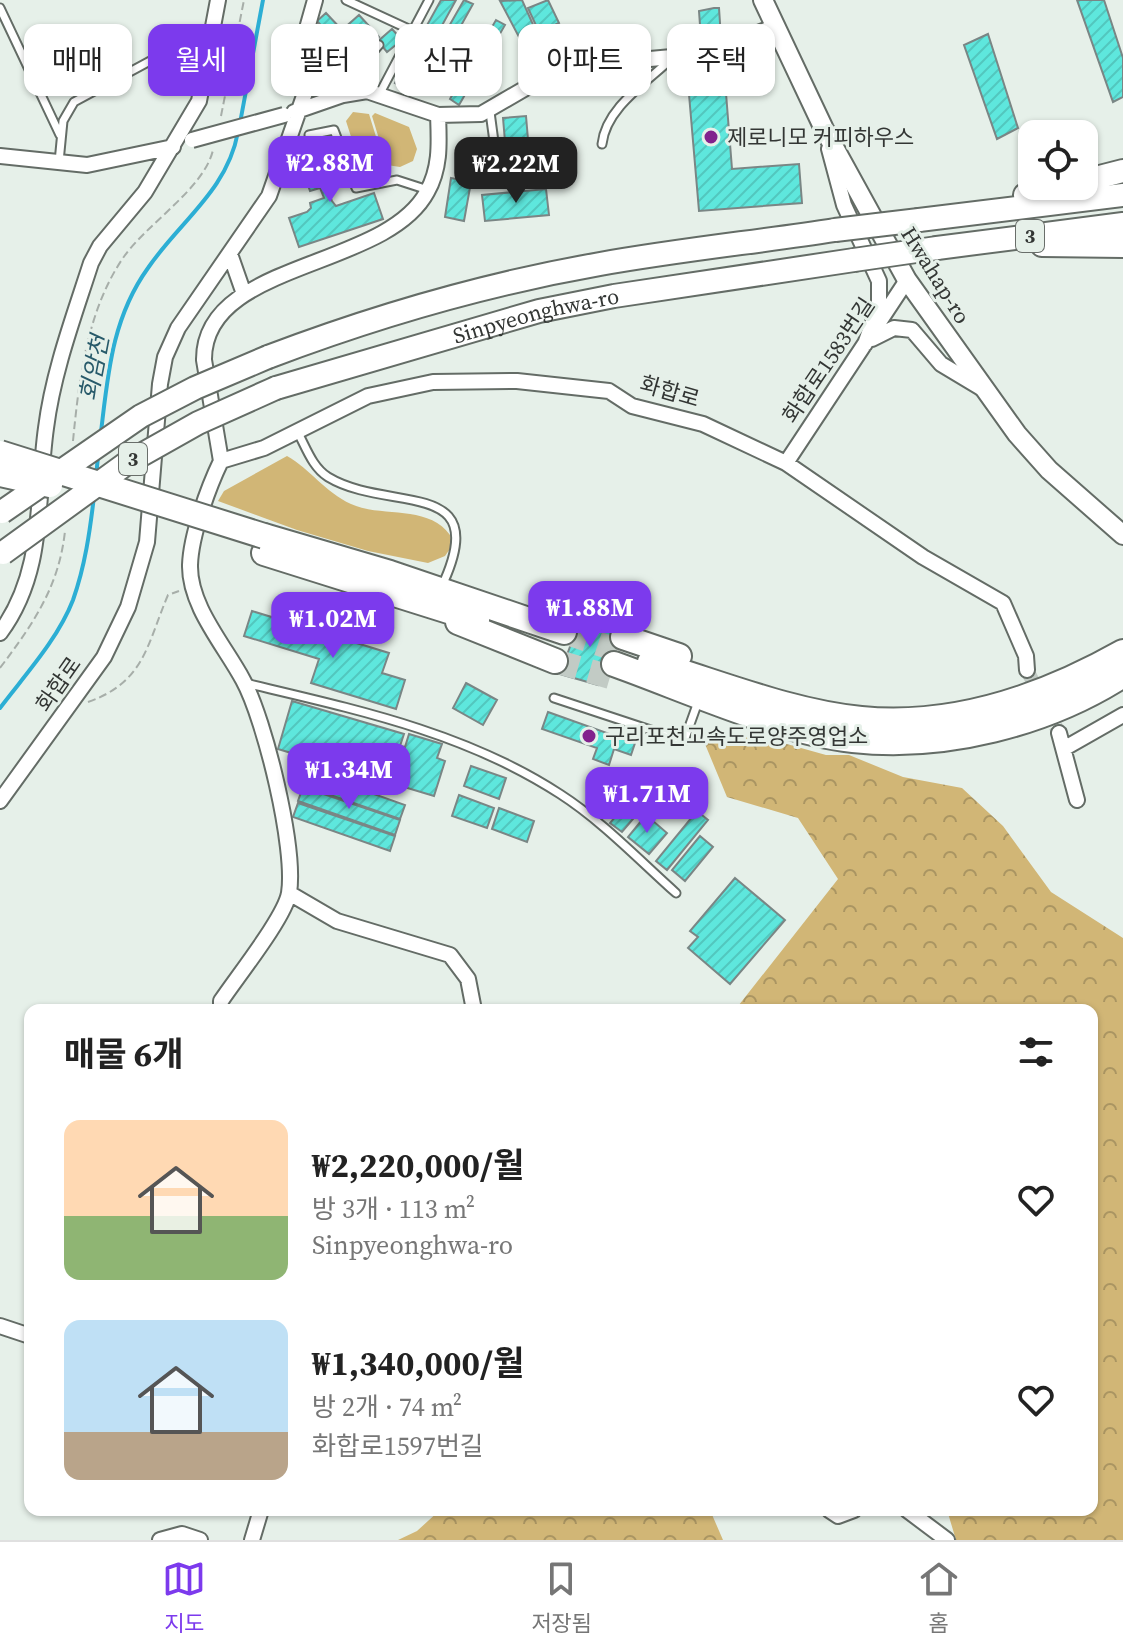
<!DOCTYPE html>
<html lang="ko">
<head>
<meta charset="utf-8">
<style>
  :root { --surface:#fff; --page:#f2f2f2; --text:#222; --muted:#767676; --line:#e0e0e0; --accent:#7c3aed }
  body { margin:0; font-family:"Source Serif 4","Noto Sans KR",serif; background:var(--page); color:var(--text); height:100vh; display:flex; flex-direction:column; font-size:30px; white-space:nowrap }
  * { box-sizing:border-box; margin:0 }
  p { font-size:26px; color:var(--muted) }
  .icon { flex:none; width:44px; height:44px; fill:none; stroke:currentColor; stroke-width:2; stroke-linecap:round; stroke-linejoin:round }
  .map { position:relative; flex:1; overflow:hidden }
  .side { position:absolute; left:24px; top:1004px; width:1074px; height:512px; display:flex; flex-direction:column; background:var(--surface); border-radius:16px; box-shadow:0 2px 6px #0004 }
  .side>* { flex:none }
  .guide { position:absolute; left:24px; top:24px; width:1076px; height:72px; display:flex; gap:16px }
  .buttons { position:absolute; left:1018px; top:120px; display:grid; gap:16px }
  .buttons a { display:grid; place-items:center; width:80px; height:80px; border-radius:16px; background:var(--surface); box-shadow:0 2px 6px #0004; font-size:40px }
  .price { position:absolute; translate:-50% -68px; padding:0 18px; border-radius:16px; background:var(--accent); color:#fff; font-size:26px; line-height:52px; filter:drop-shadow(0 2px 4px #0008) }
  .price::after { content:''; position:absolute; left:50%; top:48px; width:24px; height:18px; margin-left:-12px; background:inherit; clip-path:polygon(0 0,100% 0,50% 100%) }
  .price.current { background:#222; color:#fff }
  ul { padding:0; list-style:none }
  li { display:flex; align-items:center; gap:24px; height:200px; padding:0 40px }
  li span { display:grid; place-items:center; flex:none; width:224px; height:160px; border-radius:16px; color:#555 }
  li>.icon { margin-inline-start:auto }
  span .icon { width:96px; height:96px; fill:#fffc; stroke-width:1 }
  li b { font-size:34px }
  h2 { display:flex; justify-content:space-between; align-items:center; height:96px; padding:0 40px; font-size:34px }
  .pill { padding:0 28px; border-radius:16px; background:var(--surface); box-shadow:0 2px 6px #0004; font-size:28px; line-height:72px }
  .pill.current { background:var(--accent); color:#fff }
  .menu { display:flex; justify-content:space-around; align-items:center; height:112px; border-top:2px solid var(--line); background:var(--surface); font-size:22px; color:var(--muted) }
  .menu a { display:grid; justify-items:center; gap:4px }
  .menu .current { color:var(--accent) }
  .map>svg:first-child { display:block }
</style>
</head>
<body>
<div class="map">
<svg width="1123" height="1540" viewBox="0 0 1123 1540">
  <defs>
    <pattern id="forest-crowns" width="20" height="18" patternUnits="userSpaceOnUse" patternTransform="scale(2)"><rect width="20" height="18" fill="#d1b676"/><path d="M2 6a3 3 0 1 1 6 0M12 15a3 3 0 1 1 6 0" fill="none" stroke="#aa9562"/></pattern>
    <pattern id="building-hatch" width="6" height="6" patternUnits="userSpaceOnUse" patternTransform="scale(2)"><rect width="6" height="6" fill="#5ee7dd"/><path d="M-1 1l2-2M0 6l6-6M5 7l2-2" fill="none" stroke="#52c7be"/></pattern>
  </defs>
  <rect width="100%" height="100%" fill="#e6f0e9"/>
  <path fill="#d1b676" d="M 353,112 L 369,114 L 386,169 L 365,175 L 362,171 L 346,121 Z
    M 375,113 L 409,127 L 417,149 L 413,161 L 400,167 L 387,165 L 372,116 Z
    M 287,456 C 310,469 325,492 351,504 C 381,518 428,504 450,535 L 452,546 L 445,556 L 428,563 L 368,551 L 297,530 L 218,501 L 224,491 Z"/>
  <path fill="url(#forest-crowns)" d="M 700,732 L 776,741 L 826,755 L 849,755 L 903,777 L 962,788 L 1003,826 L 1051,892 L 1123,938 L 1123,1540 L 956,1540 L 947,1510 L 1092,1510 L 1092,1010 L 735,1010 L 838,879 L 798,818 L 727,797 Z
    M 440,1510 L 710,1510 L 723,1540 L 398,1540 L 417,1531 Z"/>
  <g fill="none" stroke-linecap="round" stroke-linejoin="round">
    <path stroke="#2caed4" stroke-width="4" d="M 240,123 L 263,0
      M 101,432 C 108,374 112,318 148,268 C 180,221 227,191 238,132
      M 96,476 L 98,457
      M 0,708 C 25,675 58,639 73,600 C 85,566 90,531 94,496"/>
  </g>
  <path fill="url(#building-hatch)" stroke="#7a8685" stroke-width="2" d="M 441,0 L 456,0 L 407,89 L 395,83 Z
    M 464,0 L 473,4 L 423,94 L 413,89 Z
    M 522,0 L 544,49 L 529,56 L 500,1 Z
    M 548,0 L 559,23 L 539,32 L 528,8 Z
    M 1077,0 L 1104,0 L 1123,58 L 1123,97 L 1113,102 Z
    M 714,8 L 719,8 L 721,38 L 701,39 L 699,11 Z
    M 326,13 L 342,30 L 359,15 L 379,37 L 353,61 L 317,21 Z
    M 496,20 L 505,25 L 459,105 L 450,99 Z
    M 590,28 L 590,53 L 586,53 L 586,57 L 566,57 L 566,29 Z
    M 392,29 L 402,40 L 387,52 L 378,41 Z
    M 988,34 L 1018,128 L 997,139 L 964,45 Z
    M 724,68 L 732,169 L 799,164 L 802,203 L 699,211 L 687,71 Z
    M 526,116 L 530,163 L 507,165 L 503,118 Z
    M 331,149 L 342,182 L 327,187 L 332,201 L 336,206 L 374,193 L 383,219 L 299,247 L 289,218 L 307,212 L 311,208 L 310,203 L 324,198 L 320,188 L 310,191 L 299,159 Z
    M 451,178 L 471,182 L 464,221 L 445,217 Z
    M 546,189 L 549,215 L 485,221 L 482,195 Z
    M 252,611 L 389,653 L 382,673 L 405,680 L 396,709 L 311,683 L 319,659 L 244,636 Z
    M 582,614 L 620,623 L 598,685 L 560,674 Z
    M 466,683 L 497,700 L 483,725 L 453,708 Z
    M 292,701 L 404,734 L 400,746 L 405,747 L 409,734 L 442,744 L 437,758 L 445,761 L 434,796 L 278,749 Z
    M 548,712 L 635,743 L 631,755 L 614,749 L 609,765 L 593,759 L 597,748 L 542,729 Z
    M 471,766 L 506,778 L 499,799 L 464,786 Z
    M 309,771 L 405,805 L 400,819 L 304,786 Z
    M 303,787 L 400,820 L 395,835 L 298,801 Z
    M 459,795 L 494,808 L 487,828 L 452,816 Z
    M 298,803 L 395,836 L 390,851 L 293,817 Z
    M 627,803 L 638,813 L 622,832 L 610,823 Z
    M 499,808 L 534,821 L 527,842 L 492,829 Z
    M 697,811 L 708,820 L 667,870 L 656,861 Z
    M 646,815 L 667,833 L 649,854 L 628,837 Z
    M 700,836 L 713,847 L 685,881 L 672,870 Z
    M 735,878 L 785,920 L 730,984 L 688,948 L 698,937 L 690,931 Z"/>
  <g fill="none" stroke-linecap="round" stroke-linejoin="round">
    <path stroke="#c2cbc5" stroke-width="14" stroke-dasharray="14 7" stroke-linecap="butt" d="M 1027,670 L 1059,733"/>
    <path stroke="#c2cbc5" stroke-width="24" stroke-dasharray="24 12" stroke-linecap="butt" d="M 564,632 L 617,650
      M 555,661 L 610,677"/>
    <g stroke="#646c66" stroke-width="11">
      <path id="service" d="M 346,0 L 413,31
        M 0,8 L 60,135
        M 547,36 L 558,69
        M 356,92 L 366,60 L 379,45
        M 380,93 L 429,0
        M 490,112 L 499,179 L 527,179
        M 309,135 L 334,130 L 356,188 L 397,180 L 428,190
        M 602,144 C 606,108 646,83 671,59
        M 59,162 L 63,121 L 74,102 L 150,61
        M 297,431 C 306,447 312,467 328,477 C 389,514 495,475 441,588
        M 245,683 C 354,709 465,732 560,794 C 602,821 639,860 676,893
        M 554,698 L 684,741 L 699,699"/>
    </g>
    <g stroke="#646c66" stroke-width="18">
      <path id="minor" d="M 294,112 L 343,95 L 367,91 L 438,115 L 481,114 L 562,67 L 672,57 L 725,46 L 776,26
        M 829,149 L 844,205 L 879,281 L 879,305 L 865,344
        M 0,156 L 87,165 L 173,147
        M 230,254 L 244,294
        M 872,339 L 894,328 L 912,330 L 941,364 L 981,388
        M 221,461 L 264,448 L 368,396 L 433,382 L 517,381 L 609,391 L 632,406 L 703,424 L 786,463 L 923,557 L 1003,603 L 1026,656 L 1027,670
        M 221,461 L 204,360 C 203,261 385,270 427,192 C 441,167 439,142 438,115
        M 786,463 L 907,280
        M 0,633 C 46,571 36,499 46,428 C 53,372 74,316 91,263 L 100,246 L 145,192 L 199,101 L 218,0
        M 1059,733 L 1077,800
        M 1065,748 L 1123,715
        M 0,801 L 104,657 L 128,607 L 147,542 L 160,384 L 165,357 L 178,328 L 269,196 L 306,90 L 306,32 L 315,0
        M 289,893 L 337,921 L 450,955 L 468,979 L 474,1010
        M 221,1010 L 221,1001 C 237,977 285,917 289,893 C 296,848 265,720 243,680 C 225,646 189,606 190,565 C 191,535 208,488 221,461
        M 0,1326 L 30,1336
        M 829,1510 L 838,1516 L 854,1510
        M 907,1510 L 947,1540
        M 160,1540 L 182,1534 L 200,1540
        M 252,1540 L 261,1510"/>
    </g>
    <g stroke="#646c66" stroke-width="22">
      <path id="secondary" d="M 763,0 L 824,129 L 907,280 L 1017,434 L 1049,470 L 1123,535"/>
    </g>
    <g stroke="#646c66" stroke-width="26">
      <g id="trunk">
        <path d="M 1084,181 L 1123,171"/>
        <path d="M 1025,195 L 1062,186"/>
        <path d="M 919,220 L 1123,195"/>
        <path d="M 1042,245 L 1123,246"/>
        <path d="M 937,248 L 1123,224"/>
        <path d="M 268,357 C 376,316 486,284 600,264 C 678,250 757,242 835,230"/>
        <path id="s1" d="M 276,388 L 539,311 L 614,296 L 854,260"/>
      </g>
    </g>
    <g stroke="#646c66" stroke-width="28">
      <path id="motorway" d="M 264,536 L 390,573 L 564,632
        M 264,553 L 477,620
        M 458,622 L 555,661
        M 623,637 L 679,656
        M 650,662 C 718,682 790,712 861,719 C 953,728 1045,696 1123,652
        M 614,664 C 687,690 777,732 853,740 C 944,750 1047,724 1123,675"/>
    </g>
    <path stroke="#a7aea9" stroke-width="2" stroke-dasharray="8 4" stroke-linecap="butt" d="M 221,116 L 244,0
      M 73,441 C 79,379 87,311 123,258 C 146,224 204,189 213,150
      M 0,668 C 33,624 59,587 65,531
      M 88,702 C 145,682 147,644 168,595 L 179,591"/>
    <use href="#service" stroke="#fff" stroke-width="7"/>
    <use href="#minor" stroke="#fff" stroke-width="14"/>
    <use href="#secondary" stroke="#fff" stroke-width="18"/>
    <use href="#trunk" stroke="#fff" stroke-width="22"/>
    <use href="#motorway" stroke="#fff" stroke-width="24"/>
    <g stroke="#646c66" stroke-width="18" stroke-linecap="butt">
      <path id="minor-bridge" d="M 192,140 L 284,115"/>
    </g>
    <g stroke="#646c66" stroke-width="26" stroke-linecap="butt">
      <path id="trunk-bridge" d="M 835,230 L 919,220
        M 854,260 L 937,248
        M 2,512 L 141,416 L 195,388 L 268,357
        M 3,553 L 127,463 L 198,423 L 276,388"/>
    </g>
    <g stroke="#646c66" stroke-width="28" stroke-linecap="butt">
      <path id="motorway-bridge" d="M 0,453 L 264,536
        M 0,474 L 50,485"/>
    </g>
    <use href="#minor-bridge" stroke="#fff" stroke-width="14"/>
    <use href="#trunk-bridge" stroke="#fff" stroke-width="22"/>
    <use href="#motorway-bridge" stroke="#fff" stroke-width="24"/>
  </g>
  <g fill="#82228d" stroke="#e6f0e9" stroke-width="3">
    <circle cx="711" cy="137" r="8"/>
    <circle cx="589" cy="736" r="8"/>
  </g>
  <g text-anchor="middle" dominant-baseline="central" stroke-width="6" stroke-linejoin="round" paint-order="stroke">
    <g fill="#e6f0e9" stroke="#696e6a" stroke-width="2">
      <rect x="1016" y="220" width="28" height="32" rx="6"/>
      <rect x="119" y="443" width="28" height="32" rx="6"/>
    </g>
    <g font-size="20" font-weight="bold" fill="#333634">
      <text x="1030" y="236">3</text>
      <text x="133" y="459">3</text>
    </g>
    <g font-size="22" fill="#333634" stroke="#e6f0e9" text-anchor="start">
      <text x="727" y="137">제로니모 커피하우스</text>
      <text x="605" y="736">구리포천고속도로양주영업소</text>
    </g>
    <g font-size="22" fill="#333634" stroke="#e6f0e9">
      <text transform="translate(936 275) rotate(58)">Hwahap-ro</text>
      <text stroke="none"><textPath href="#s1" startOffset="270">Sinpyeonghwa-ro</textPath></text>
      <text transform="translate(828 360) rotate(-56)">화합로1583번길</text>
      <text transform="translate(670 391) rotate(16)">화합로</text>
      <text transform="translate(58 684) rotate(-55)">화합로</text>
    </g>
    <g font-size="24" font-style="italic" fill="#285a6a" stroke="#e6f0e9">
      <text transform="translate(94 368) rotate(-79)">회암천</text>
    </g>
  </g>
</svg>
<div class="buttons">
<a><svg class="icon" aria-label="locate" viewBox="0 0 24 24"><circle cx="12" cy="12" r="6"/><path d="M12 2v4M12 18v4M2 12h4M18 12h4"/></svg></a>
</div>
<b class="price" style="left:330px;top:204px">₩2.88M</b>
<b class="price current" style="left:516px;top:205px">₩2.22M</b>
<b class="price" style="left:590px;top:649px">₩1.88M</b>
<b class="price" style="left:333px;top:660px">₩1.02M</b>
<b class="price" style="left:349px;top:811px">₩1.34M</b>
<b class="price" style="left:647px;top:835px">₩1.71M</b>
<div class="guide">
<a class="pill">매매</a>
<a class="pill current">월세</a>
<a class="pill">필터</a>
<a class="pill">신규</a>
<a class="pill">아파트</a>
<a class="pill">주택</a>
</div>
<section class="side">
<h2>매물 6개<svg class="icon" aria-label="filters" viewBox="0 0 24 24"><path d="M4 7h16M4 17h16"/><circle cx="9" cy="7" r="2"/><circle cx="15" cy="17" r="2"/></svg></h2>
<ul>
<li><span style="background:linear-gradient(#ffd9b3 60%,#8fb573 0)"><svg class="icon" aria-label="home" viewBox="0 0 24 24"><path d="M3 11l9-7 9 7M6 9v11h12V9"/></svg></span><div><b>₩2,220,000/월</b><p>방 3개 · 113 m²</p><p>Sinpyeonghwa-ro</p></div><svg class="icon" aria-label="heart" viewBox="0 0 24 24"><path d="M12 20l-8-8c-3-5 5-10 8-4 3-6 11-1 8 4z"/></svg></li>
<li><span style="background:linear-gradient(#bfe0f5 70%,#b9a48a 0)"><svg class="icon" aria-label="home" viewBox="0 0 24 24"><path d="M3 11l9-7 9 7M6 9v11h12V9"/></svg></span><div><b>₩1,340,000/월</b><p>방 2개 · 74 m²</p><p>화합로1597번길</p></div><svg class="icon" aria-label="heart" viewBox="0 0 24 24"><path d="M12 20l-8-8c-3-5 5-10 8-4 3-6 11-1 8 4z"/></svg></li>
</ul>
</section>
</div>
<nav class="menu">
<a class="current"><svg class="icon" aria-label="map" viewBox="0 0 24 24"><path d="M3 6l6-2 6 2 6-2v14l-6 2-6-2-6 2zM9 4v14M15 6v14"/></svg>지도</a>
<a><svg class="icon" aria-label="saved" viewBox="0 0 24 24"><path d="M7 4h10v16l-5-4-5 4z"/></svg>저장됨</a>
<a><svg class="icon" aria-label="home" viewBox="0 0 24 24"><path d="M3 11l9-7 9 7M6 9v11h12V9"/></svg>홈</a>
</nav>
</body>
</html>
